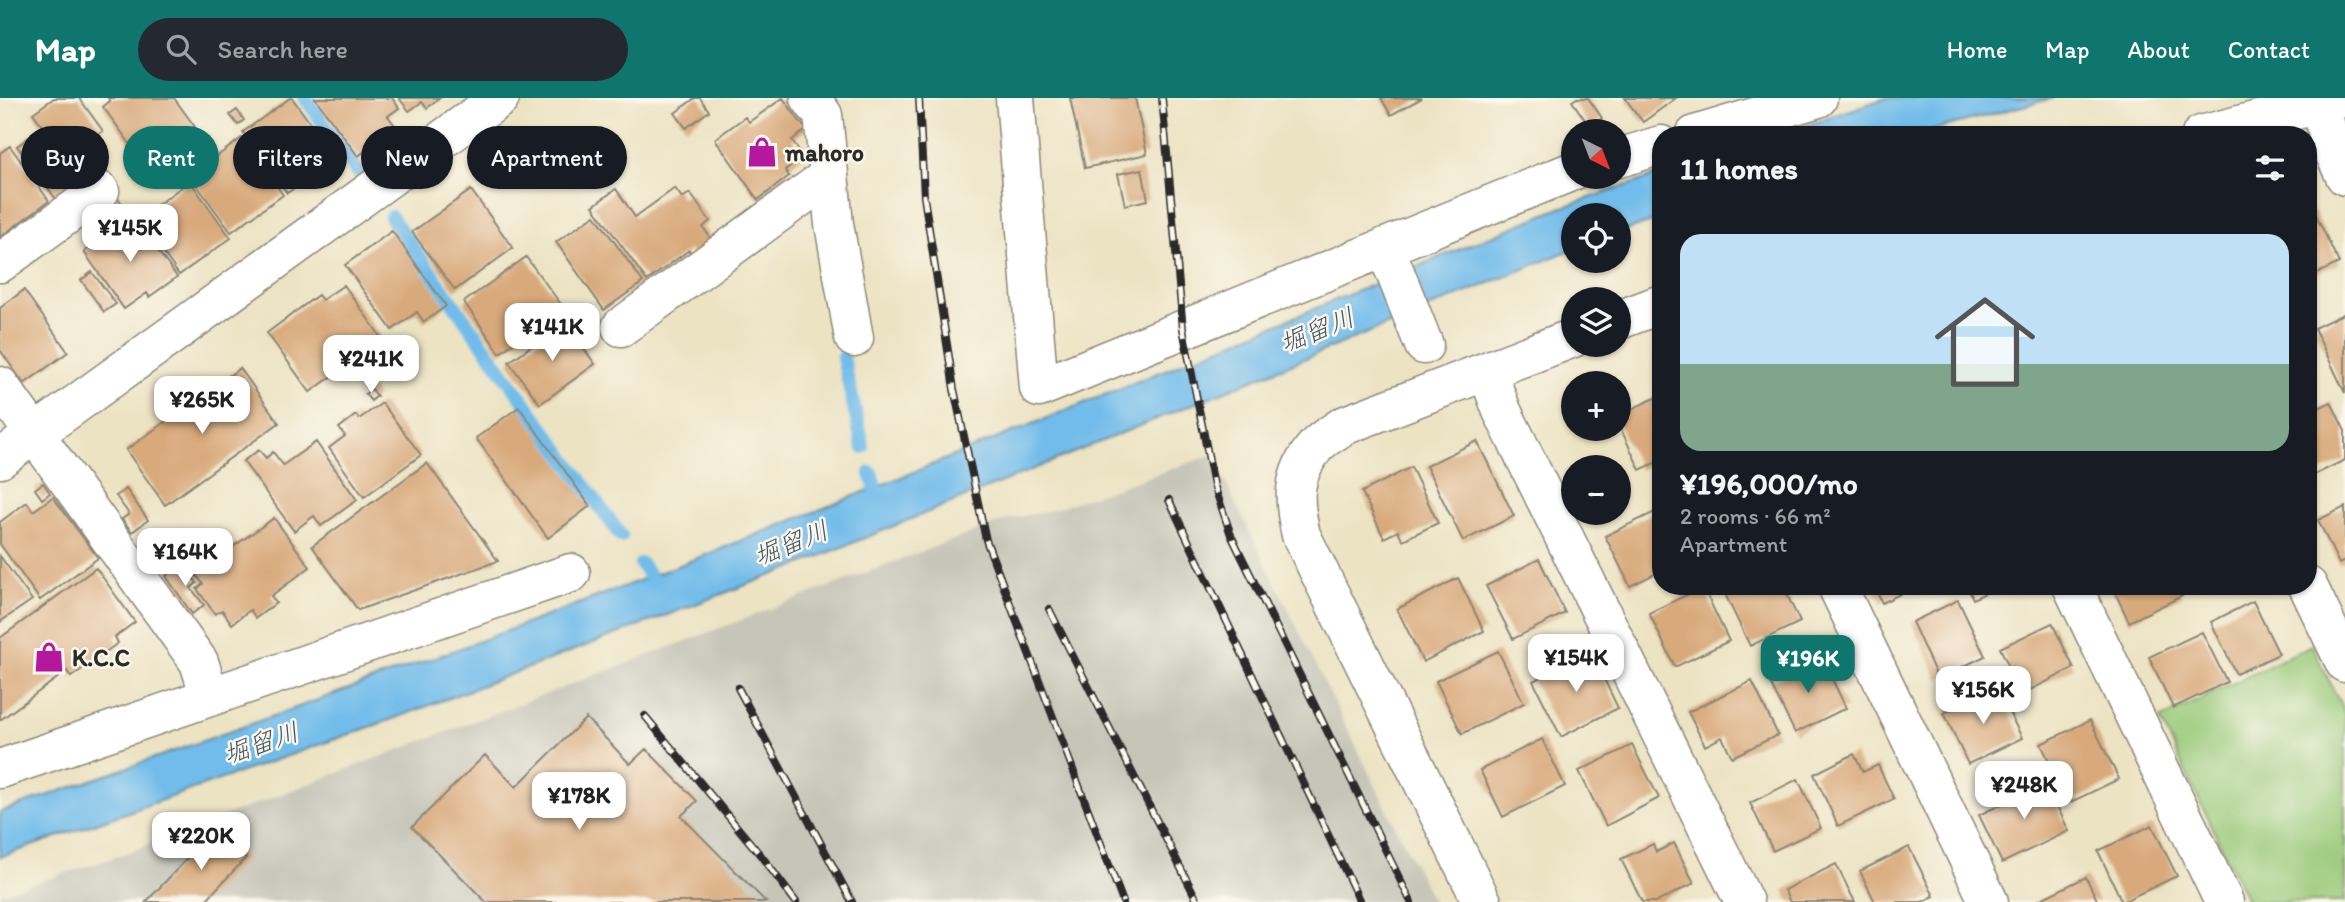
<!DOCTYPE html>
<html lang="en">
<head>
<meta charset="utf-8">
<style>
  :root { --surface:#171b24; --page:#242831; --text:#f1f3f6; --muted:#9ea1a6; --accent:#0f766e }
  body { margin:0; font-family:Itim,"Klee One",sans-serif; background:var(--page); color:var(--text); height:100vh; display:flex; flex-direction:column; font-size:26px; white-space:nowrap }
  * { box-sizing:border-box; margin:0 }
  p { font-size:23px; color:var(--muted) }
  .icon { flex:none; width:38px; height:38px; fill:none; stroke:currentColor; stroke-width:2; stroke-linecap:round; stroke-linejoin:round }
  .map { position:relative; flex:1; overflow:hidden }
  .side { position:absolute; left:1652px; top:28px; width:665px; height:469px; display:flex; flex-direction:column; background:var(--surface); border-radius:28px; box-shadow:0 2px 5px #0004 }
  .side>* { flex:none }
  .guide { position:absolute; left:21px; top:28px; width:665px; height:63px; display:flex; gap:14px }
  .needle { width:46px; rotate:138deg }
  .tools { position:absolute; left:1561px; top:21px; display:grid; gap:14px }
  .tools a { display:grid; place-items:center; width:70px; height:70px; border-radius:50%; background:var(--surface); box-shadow:0 2px 5px #0004; font-size:35px }
  .price { position:absolute; translate:-50% -60px; padding:0 16px; border-radius:14px; background:#fff; color:#222; font-size:23px; line-height:46px; filter:drop-shadow(0 2px 4px #0008) }
  .price::after { content:''; position:absolute; left:50%; top:42px; width:21px; height:16px; margin-left:-10px; background:inherit; clip-path:polygon(0 0,100% 0,50% 100%) }
  .price.selected { background:var(--accent); color:#fff }
  ul { padding:0; list-style:none }
  li { display:grid; align-content:center; gap:14px; height:371px; padding:0 28px }
  li span { display:grid; place-items:center; height:217px; border-radius:21px; color:#555 }
  li>.icon { margin-inline-start:auto }
  span .icon { width:126px; height:126px; fill:#fffc; stroke-width:1 }
  li b { font-size:30px }
  h2 { display:flex; justify-content:space-between; align-items:center; height:84px; padding:0 28px; font-size:30px }
  .chip { padding:0 24px; border-radius:32px; background:var(--surface); box-shadow:0 2px 5px #0004; font-size:24px; line-height:63px }
  .chip.selected { background:var(--accent); color:#fff }
  header { display:flex; align-items:center; gap:42px; box-sizing:border-box; height:98px; padding:0 35px; background:var(--accent); color:#fff }
  header strong { font-size:33px }
  nav { display:flex; gap:38px; margin-inline-start:auto; font-size:24px }
  .search { width:490px; height:63px; background:var(--page); display:flex; align-items:center; gap:18px; box-sizing:border-box; padding:0 24px; border-radius:38px; color:var(--muted); font-size:26px }
  .map>svg:first-child { display:block }
</style>
</head>
<body>
<header>
<strong>Map</strong>
<div class="search"><svg class="icon" aria-label="search" viewBox="0 0 24 24"><circle cx="10" cy="10" r="6"/><path d="M15 15l6 6"/></svg>Search here</div>
<nav><a>Home</a><a>Map</a><a>About</a><a>Contact</a></nav>
</header>
<div class="map">
<svg width="2345" height="804" viewBox="0 0 2345 804">
  <rect width="100%" height="100%" fill="#fbf7ec"/>
  <filter id="ink" filterUnits="userSpaceOnUse"><feTurbulence type="fractalNoise" baseFrequency=".0143" numOctaves="2"/><feDisplacementMap in="SourceGraphic" scale="14" xChannelSelector="R" yChannelSelector="G"/><feConvolveMatrix kernelMatrix="1 2 1 2 8 2 1 2 1" color-interpolation-filters="sRGB"/></filter>
  <filter id="wash" filterUnits="userSpaceOnUse"><feTurbulence type="fractalNoise" baseFrequency=".00686" numOctaves="4" result="noise"/><feDisplacementMap in="SourceGraphic" scale="28" xChannelSelector="R" yChannelSelector="G"/><feGaussianBlur stdDeviation="1.57" result="paint"/><feColorMatrix in="noise" values="0 0 0 0 0 0 0 0 0 0 0 0 0 0 0 0 0 1.4 0 .05"/><feComposite in="paint" operator="in"/></filter>
  <g filter="url(#wash)">
    <rect width="100%" height="100%" fill="#ece3c3"/>
    <path fill="#c6c5b8" d="M 1212,357 L 1433,804 L 0,804 L 0,796 L 113,760 L 1008,421 L 1055,411 Z"/>
    <path fill="#98c978" stroke="#627a52" stroke-width="2" d="M 2312,547 L 2345,616 L 2345,804 L 2248,804 L 2160,621 Z"/>
    <path fill="#71bcea" stroke="#4e748a" stroke-width="2" d="M 1886,0 L 2053,0 L 1914,37 L 1777,37 Z
      M 1661,76 L 1661,121 L 1619,135 L 1619,117 L 1573,117 L 1573,151 L 796,468 L 401,618 L 0,759 L 0,714 C 262,623 524,530 781,427 C 1042,324 1300,216 1560,110 Z"/>
    <g fill="none" stroke-linecap="round" stroke-linejoin="round">
      <path stroke="#71bcea" stroke-width="14" d="M 305,0 L 357,73
        M 391,119 L 621,438
        M 843,260 L 863,349
        M 871,375 L 880,407
        M 641,466 L 661,493"/>
    </g>
    <g id="blocks">
      <path fill="#d8a97a" d="M 54,0 L 79,0 L 103,33 L 66,60 L 33,15 Z
        M 108,0 L 174,0 L 195,29 L 145,66 L 103,9 L 110,3 Z
        M 290,0 L 292,0 L 329,51 L 320,57 L 327,67 L 287,95 L 243,34 Z
        M 315,0 L 392,0 L 399,10 L 388,18 L 397,30 L 358,58 Z
        M 399,0 L 440,0 L 427,10 L 422,4 L 409,13 Z
        M 695,0 L 700,0 L 709,13 L 686,30 L 675,15 Z
        M 783,0 L 806,32 L 792,42 L 803,58 L 785,72 L 789,78 L 758,102 L 715,41 L 745,19 L 749,24 Z
        M 1070,0 L 1135,0 L 1147,56 L 1085,70 Z
        M 1381,0 L 1422,0 L 1391,17 Z
        M 1577,0 L 1588,0 L 1602,20 L 1590,29 L 1572,3 Z
        M 1625,0 L 1676,0 L 1643,24 Z
        M 237,12 L 244,22 L 238,27 L 230,17 Z
        M 42,30 L 80,84 L 56,101 L 17,48 Z
        M 242,40 L 283,97 L 231,134 L 190,78 Z
        M 10,48 L 49,103 L 0,139 L 0,55 Z
        M 174,62 L 182,73 L 174,79 L 166,69 Z
        M 1142,71 L 1148,102 L 1125,107 L 1118,76 Z
        M 190,83 L 231,140 L 179,177 L 139,120 Z
        M 675,90 L 682,100 L 690,95 L 710,123 L 703,129 L 713,144 L 694,158 L 689,152 L 647,183 L 593,108 L 616,91 L 635,119 Z
        M 471,92 L 513,150 L 455,192 L 412,134 Z
        M 118,100 L 127,113 L 117,121 L 107,107 Z
        M 2314,113 L 2339,165 L 2308,180 L 2308,115 Z
        M 595,117 L 643,184 L 604,212 L 556,144 Z
        M 133,119 L 177,179 L 149,199 L 147,195 L 124,211 L 84,154 Z
        M 392,133 L 446,208 L 424,224 L 417,214 L 392,232 L 345,167 Z
        M 526,159 L 563,209 L 500,255 L 464,204 Z
        M 92,174 L 116,206 L 104,214 L 81,182 Z
        M 344,187 L 383,242 L 310,294 L 267,235 L 318,197 L 322,202 Z
        M 24,192 L 68,254 L 24,286 L 0,252 L 0,210 Z
        M 2345,215 L 2345,295 L 2314,230 Z
        M 565,224 L 595,266 L 540,306 L 509,264 Z
        M 240,270 L 279,325 L 165,407 L 126,352 Z
        M 372,291 L 377,298 L 371,303 L 365,296 Z
        M 1661,297 L 1661,362 L 1640,372 L 1619,327 L 1619,317 Z
        M 2331,304 L 2345,333 L 2345,362 L 2308,380 L 2308,315 Z
        M 382,305 L 421,357 L 364,399 L 329,350 L 345,338 L 339,330 L 356,317 L 359,321 Z
        M 519,309 L 590,408 L 548,440 L 476,340 Z
        M 1477,343 L 1514,418 L 1463,443 L 1426,368 Z
        M 316,344 L 357,402 L 321,428 L 314,418 L 294,433 L 243,363 L 259,352 L 266,360 L 273,354 L 283,367 Z
        M 427,365 L 498,463 L 358,512 L 312,448 Z
        M 1411,369 L 1438,425 L 1403,442 L 1398,433 L 1384,440 L 1362,394 Z
        M 43,385 L 50,395 L 42,401 L 35,391 Z
        M 126,391 L 148,422 L 132,434 L 122,421 L 129,416 L 116,398 Z
        M 53,399 L 98,460 L 40,502 L 0,446 L 0,424 L 27,404 L 33,413 Z
        M 2345,409 L 2345,463 L 2339,466 L 2318,422 Z
        M 1661,411 L 1661,473 L 1630,488 L 1605,438 Z
        M 274,420 L 310,469 L 271,498 L 276,505 L 256,520 L 250,512 L 232,526 L 222,512 L 215,516 L 197,491 L 203,486 L 182,458 L 211,437 L 224,455 Z
        M 0,458 L 32,502 L 0,524 Z
        M 1539,461 L 1565,515 L 1513,541 L 1486,488 Z
        M 183,466 L 197,485 L 191,490 L 204,507 L 192,516 L 166,478 Z
        M 96,470 L 135,524 L 115,539 L 118,545 L 71,579 L 67,573 L 0,622 L 0,540 Z
        M 1458,480 L 1484,533 L 1423,564 L 1397,511 Z
        M 1730,488 L 1783,488 L 1800,524 L 1750,548 L 1723,492 Z
        M 1874,488 L 1916,488 L 1882,505 Z
        M 1967,488 L 2000,488 L 1973,501 Z
        M 2112,488 L 2177,488 L 2182,498 L 2129,524 Z
        M 1703,489 L 1729,543 L 1675,569 L 1649,515 Z
        M 1958,502 L 1985,558 L 1938,581 L 1912,524 Z
        M 2253,503 L 2279,556 L 2236,576 L 2211,524 Z
        M 2052,525 L 2074,570 L 2022,596 L 2000,550 Z
        M 2202,534 L 2227,584 L 2173,610 L 2149,559 Z
        M 1498,553 L 1524,605 L 1462,636 L 1436,583 Z
        M 1591,554 L 1618,610 L 1561,639 L 1533,583 Z
        M 1822,560 L 1846,610 L 1795,635 L 1770,585 Z
        M 1752,583 L 1778,637 L 1732,659 L 1722,639 L 1705,648 L 1688,614 Z
        M 1997,590 L 2022,640 L 1968,666 L 1944,615 Z
        M 586,620 L 630,666 L 646,651 L 697,703 L 681,718 L 766,804 L 486,804 L 412,729 L 485,657 L 516,689 Z
        M 2090,622 L 2119,681 L 2069,705 L 2041,646 Z
        M 1542,641 L 1565,688 L 1503,719 L 1480,672 Z
        M 1632,647 L 1659,700 L 1606,728 L 1579,673 Z
        M 1854,656 L 1863,674 L 1878,667 L 1894,701 L 1838,728 L 1814,676 Z
        M 2042,677 L 2069,733 L 2002,765 L 1979,717 L 2021,697 L 2017,688 Z
        M 1798,681 L 1821,730 L 1773,753 L 1750,705 Z
        M 2152,727 L 2177,778 L 2122,804 L 2098,753 Z
        M 215,731 L 246,760 L 204,804 L 146,804 Z
        M 1674,745 L 1694,785 L 1657,804 L 1642,804 L 1621,761 L 1653,746 L 1656,754 Z
        M 1909,749 L 1934,798 L 1922,804 L 1875,804 L 1860,773 Z
        M 1836,766 L 1855,804 L 1790,804 L 1784,792 Z
        M 2086,779 L 2098,804 L 2035,804 Z"/>
    </g>
  </g>
  <g filter="url(#ink)">
    <use href="#blocks" fill-opacity="0" stroke="#8c8777" stroke-width="2"/>
    <g fill="none" stroke-linecap="round" stroke-linejoin="round">
      <g stroke="#8c8777" stroke-width="41">
        <path id="minor" d="M 810,0 L 823,17 L 834,126 L 854,240
          M 1015,0 L 1039,290 L 1573,73
          M 2320,6 L 2331,48 L 2345,78
          M 1695,37 L 1818,0
          M 2201,37 L 2342,0
          M 1619,60 L 1661,47
          M 1385,149 L 1424,247
          M 0,165 L 100,93
          M 1619,222 L 1661,206
          M 621,229 L 829,78
          M 1487,273 L 1502,313 L 1744,804
          M 0,288 L 199,564 L 210,599
          M 0,361 L 500,0
          M 1837,488 L 1989,804
          M 2072,488 L 2224,804
          M 2308,488 L 2345,565
          M 0,671 L 571,475
          M 1482,804 L 1301,437 C 1293,403 1291,377 1316,348 C 1323,340 1335,334 1343,328 L 1573,240"/>
      </g>
      <use href="#minor" stroke="#fff" stroke-width="38"/>
      <g stroke="#2b2b2b" stroke-width="8">
        <path id="rail" d="M 919,0 L 924,99 L 954,291 L 986,442 L 1123,804
          M 1162,0 L 1183,231 L 1214,387 L 1231,437 L 1411,804
          M 1169,402 L 1360,804
          M 1049,511 L 1198,804
          M 738,590 L 852,804
          M 645,618 L 762,759 L 796,804"/>
      </g>
      <use href="#rail" stroke="#fbf7ec" stroke-width="5" stroke-dasharray="16" stroke-linecap="butt"/>
    </g>
  </g>
  <defs>
    <g id="shop-bare" transform="scale(2.415)"><path d="M-5-2.5h2.3a2.7 3.5 0 0 1 5.4 0H5L5.5 6h-11ZM-1.5-2.5h3a1.5 2.3 0 0 0-3 0Z" fill="#b5179e" stroke="#fbf7ec" stroke-width="2.5" paint-order="stroke"/></g>
  </defs>
  <g fill-rule="evenodd">
    <use href="#shop-bare" x="762" y="54"/>
    <use href="#shop-bare" x="49" y="559"/>
  </g>
  <g text-anchor="middle" dominant-baseline="central" stroke-width="5" stroke-linejoin="round" paint-order="stroke">
    <g font-size="24" font-weight="bold" fill="#2b2b2b" stroke="#fbf7ec" text-anchor="start">
      <text x="785" y="54">mahoro</text>
      <text x="72" y="559">K.C.C</text>
    </g>
    <g font-size="26" font-style="italic" fill="#405664" stroke="#fbf7ec">
      <text transform="translate(1317 232) rotate(-22)">堀留川</text>
      <text transform="translate(791 445) rotate(-22)">堀留川</text>
      <text transform="translate(261 645) rotate(-19)">堀留川</text>
    </g>
  </g>
</svg>
<div class="tools">
<a><svg class="needle" viewBox="-14 -14 28 28"><path d="M0-13l5 13h-10z" fill="#e53935"/><path d="M0 13l5-13h-10z" fill="#9ea1a6"/></svg></a>
<a><svg class="icon" aria-label="locate" viewBox="0 0 24 24"><circle cx="12" cy="12" r="6"/><path d="M12 2v4M12 18v4M2 12h4M18 12h4"/></svg></a>
<a><svg class="icon" aria-label="layers" viewBox="0 0 24 24"><path d="M12 4l9 5-9 5-9-5zM3 14l9 5 9-5"/></svg></a>
<a>+</a>
<a>−</a>
</div>
<b class="price" style="left:130px;top:166px">¥145K</b>
<b class="price" style="left:552px;top:265px">¥141K</b>
<b class="price" style="left:371px;top:297px">¥241K</b>
<b class="price" style="left:202px;top:338px">¥265K</b>
<b class="price" style="left:185px;top:490px">¥164K</b>
<b class="price" style="left:1576px;top:596px">¥154K</b>
<b class="price selected" style="left:1808px;top:597px">¥196K</b>
<b class="price" style="left:1983px;top:628px">¥156K</b>
<b class="price" style="left:2024px;top:723px">¥248K</b>
<b class="price" style="left:579px;top:734px">¥178K</b>
<b class="price" style="left:201px;top:774px">¥220K</b>
<div class="guide">
<a class="chip">Buy</a>
<a class="chip selected">Rent</a>
<a class="chip">Filters</a>
<a class="chip">New</a>
<a class="chip">Apartment</a>
</div>
<section class="side">
<h2>11 homes<svg class="icon" aria-label="filters" viewBox="0 0 24 24"><path d="M4 7h16M4 17h16"/><circle cx="9" cy="7" r="2"/><circle cx="15" cy="17" r="2"/></svg></h2>
<ul>
<li><span style="background:linear-gradient(#bfe0f5 60%,#7fa58c 0)"><svg class="icon" aria-label="home" viewBox="0 0 24 24"><path d="M3 11l9-7 9 7M6 9v11h12V9"/></svg></span><div><b>¥196,000/mo</b><p>2 rooms · 66 m²</p><p>Apartment</p></div></li>
</ul>
</section>
</div>
</body>
</html>
